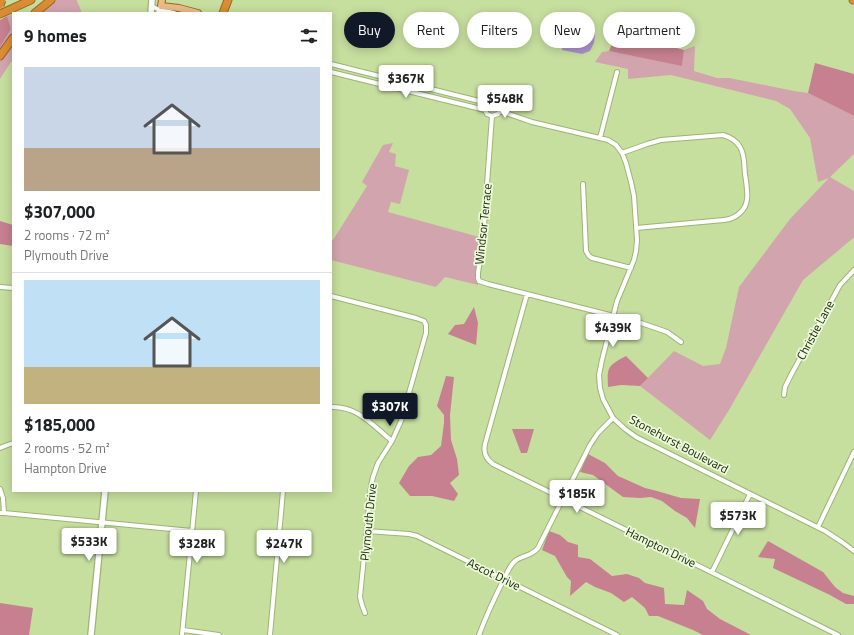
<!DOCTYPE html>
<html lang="en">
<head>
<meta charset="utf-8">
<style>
  :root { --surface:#fff; --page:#f2f2f2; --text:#202124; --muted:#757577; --line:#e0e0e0; --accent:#111827 }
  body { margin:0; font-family:"Titillium Web",sans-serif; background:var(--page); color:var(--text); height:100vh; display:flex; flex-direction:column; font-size:15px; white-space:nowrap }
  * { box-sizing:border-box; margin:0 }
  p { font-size:13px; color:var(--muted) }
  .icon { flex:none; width:22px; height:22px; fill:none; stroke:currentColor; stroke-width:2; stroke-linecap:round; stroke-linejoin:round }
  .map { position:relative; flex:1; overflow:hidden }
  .drawer { position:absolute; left:12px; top:12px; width:320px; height:480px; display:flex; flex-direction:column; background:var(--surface); border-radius:0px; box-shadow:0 2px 10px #0003 }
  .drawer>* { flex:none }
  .banner { position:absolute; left:344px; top:12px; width:380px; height:36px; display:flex; gap:8px }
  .price { position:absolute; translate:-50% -34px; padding:0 9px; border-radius:4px; background:#fff; color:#222; font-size:13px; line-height:26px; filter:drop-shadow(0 1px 2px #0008) }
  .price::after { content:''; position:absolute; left:50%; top:24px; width:12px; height:9px; margin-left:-6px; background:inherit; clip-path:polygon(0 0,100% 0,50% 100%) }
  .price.active { background:var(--accent); color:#fff }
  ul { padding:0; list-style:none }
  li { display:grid; align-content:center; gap:8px; height:212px; padding:0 12px }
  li+li { border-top:1px solid var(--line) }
  li span { display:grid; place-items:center; height:124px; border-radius:0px; color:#555 }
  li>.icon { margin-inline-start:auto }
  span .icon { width:72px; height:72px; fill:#fffc; stroke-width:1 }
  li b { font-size:17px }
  h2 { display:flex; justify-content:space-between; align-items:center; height:48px; padding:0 12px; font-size:17px }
  .tag { padding:0 14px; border-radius:18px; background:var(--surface); box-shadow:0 2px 10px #0003; font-size:14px; line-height:36px }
  .tag.active { background:var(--accent); color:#fff }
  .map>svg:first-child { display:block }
</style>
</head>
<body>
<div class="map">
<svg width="854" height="635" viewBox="0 0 854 635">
  <rect width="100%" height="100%" fill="#c6de9e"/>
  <path fill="#d2a5ae" d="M 55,0 L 77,0 L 77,1 L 82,13 L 38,13 Z
    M 13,14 L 13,33 L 0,50 L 0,47 L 11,29 L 7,16 Z
    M 13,42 L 13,62 L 11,62 L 0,79 L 0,60 Z
    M 695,46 L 694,71 L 717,78 L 729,78 L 794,91 L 808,93 L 854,116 L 854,154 L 830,177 L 854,191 L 854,238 L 852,239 L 803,280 L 729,410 L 710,440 L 640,386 L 674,351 L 703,366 L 720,364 L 726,348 L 739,287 L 790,219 L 829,178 L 818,182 L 810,138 L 790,109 L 776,101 L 671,75 L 628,79 L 628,69 L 595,62 L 602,52 L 609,51 L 682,65 L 684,50 Z
    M 393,143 L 389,152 L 396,154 L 395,166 L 409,170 L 400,204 L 391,202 L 388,212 L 483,238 L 478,285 L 445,277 L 436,287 L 331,260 L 331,240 L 333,240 L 367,186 L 362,182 L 383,145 Z"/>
  <path fill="#c68090" d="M 7,16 L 11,29 L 0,47 L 0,20 Z
    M 617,32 L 684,50 L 682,66 L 609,51 Z
    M 815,63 L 854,74 L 854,116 L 808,93 Z
    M 0,221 L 13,225 L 13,246 L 0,244 Z
    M 474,307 L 478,323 L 476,345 L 448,334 L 455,325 L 464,324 Z
    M 626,356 L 648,378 L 640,386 L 621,385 L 608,387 C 607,366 608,366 626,356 Z
    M 446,376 L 454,377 L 450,415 L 451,440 L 457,459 L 459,475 L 450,483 L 458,494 L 454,501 L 432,496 L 410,496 L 399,483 L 409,466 L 418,457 L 431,455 L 441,446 L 444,423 L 444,415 L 437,406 Z
    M 512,429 L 534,429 L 527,453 L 521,453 Z
    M 588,454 L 605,463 L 618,476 L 645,488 L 657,491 L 681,498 L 700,499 L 695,528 L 687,518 L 675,511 L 662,501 L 651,497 L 640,498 L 623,497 L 593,475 L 580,472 Z
    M 549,531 L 560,535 L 568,542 L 578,545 L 578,557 L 590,559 L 612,576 L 627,574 L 639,578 L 645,583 L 664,588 L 665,604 L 684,605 L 687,590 L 703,601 L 707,609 L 720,619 L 751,635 L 703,635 L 693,630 L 658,616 L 649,616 L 645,608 L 632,597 L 624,602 L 611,593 L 595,587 L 586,582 L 570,596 L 571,581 L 567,577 L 555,556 L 542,550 Z
    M 768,541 L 823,572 L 835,587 L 843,593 L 854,596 L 854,604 L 846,604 L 830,595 L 773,568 L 775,559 L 758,557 Z
    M 0,603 L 33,608 L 29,635 L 0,635 Z"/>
  <path fill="#ab90ca" d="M 566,20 L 592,32 L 595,34 L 594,43 L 590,51 L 582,54 L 562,50 L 563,39 Z"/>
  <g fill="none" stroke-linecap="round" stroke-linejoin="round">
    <g stroke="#9cb475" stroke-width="6">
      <path id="street" d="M 151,6 L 160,10 L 174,13
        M 331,64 L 487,103 C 496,97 505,105 498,114 L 492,116 L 487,114 L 485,110 L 487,103
        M 331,72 L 485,110
        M 500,111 L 532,122 L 608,140 L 616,145 L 622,153 L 626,163 L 631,182 L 634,196 L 637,240 L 636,251 L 634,260 L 617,301 L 602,360 L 599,375 L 600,388 L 603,399 L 613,418 L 625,429 L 636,437 L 825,531 L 842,542 L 854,551
        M 492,116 L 483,239 L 478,273 L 478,278 L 479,281 L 488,284 L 641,323 L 667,332 L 681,342
        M 600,138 L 617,72
        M 622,153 L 647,144 L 661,140 L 723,135 C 730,137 736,140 740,147 C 745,155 744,165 745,174 C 746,181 748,192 747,199 C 746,211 735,219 724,220 L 636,228
        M 583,184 L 586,251 L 589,256 L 592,258 L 631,268
        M 0,287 L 13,288
        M 527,294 L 485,444 C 483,453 486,459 493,464 L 838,635
        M 331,296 L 416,318 L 424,321 L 426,325 L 426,333 L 401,421 L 392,441 L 378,463 L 373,477 L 371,486 L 360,597 L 362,605 L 365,613
        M 784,395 L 785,387 L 791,375 L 840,285 L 854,270
        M 331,407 C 358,406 372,425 392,441
        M 0,448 L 13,443
        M 0,489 L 3,498 L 4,513
        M 0,513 L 4,513 L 192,531
        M 818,527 L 854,452
        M 367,531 L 409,534 L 417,536 L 617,635
        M 712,572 L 750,494
        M 183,630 L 219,635
        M 182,635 L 196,491
        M 270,635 L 283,491
        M 479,635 C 486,616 494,599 503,581 C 506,575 509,567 514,562 C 521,555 531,557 538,548 L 590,445 L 598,433 L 613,418"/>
    </g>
    <g stroke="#9cb475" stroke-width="8">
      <path id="secondary" d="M 151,13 L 152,0
        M 159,13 L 161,6
        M 91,635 L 105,491"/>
    </g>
    <g stroke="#966725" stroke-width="8">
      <path id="primary" d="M 162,0 L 161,6 L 179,8 L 198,13"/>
    </g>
    <g stroke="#966725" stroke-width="9">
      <path id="highway" d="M 853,0 L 854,0
        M 35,13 L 51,0
        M 223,13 L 228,0
        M 0,14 L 31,0
        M 0,56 L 13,38"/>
    </g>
    <use href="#street" stroke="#fff" stroke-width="4"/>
    <use href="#secondary" stroke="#fff" stroke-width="5.5"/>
    <use href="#primary" stroke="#e9bb86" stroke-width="6"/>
    <use href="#highway" stroke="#da8d35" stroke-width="7"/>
    <g stroke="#966725" stroke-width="9" stroke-linecap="butt">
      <path id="highway-bridge" d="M 0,5 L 2,0"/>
    </g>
    <use href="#highway-bridge" stroke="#da8d35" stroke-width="7"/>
  </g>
  <g text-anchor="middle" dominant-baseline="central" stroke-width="3.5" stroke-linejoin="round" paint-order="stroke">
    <g font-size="12" fill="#172007" stroke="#edfada">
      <text transform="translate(483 224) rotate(-84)">Windsor Terrace</text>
      <text transform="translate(815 330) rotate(-62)">Christie Lane</text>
      <text transform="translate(679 444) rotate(28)">Stonehurst Boulevard</text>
      <text transform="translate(368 522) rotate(-84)">Plymouth Drive</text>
      <text transform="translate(661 547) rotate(26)">Hampton Drive</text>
      <text transform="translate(494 574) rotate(26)">Ascot Drive</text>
    </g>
  </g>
</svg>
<b class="price" style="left:406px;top:99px">$367K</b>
<b class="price" style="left:505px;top:119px">$548K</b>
<b class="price" style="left:613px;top:348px">$439K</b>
<b class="price active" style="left:390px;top:427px">$307K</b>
<b class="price" style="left:577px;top:514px">$185K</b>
<b class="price" style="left:738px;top:536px">$573K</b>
<b class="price" style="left:89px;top:562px">$533K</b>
<b class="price" style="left:197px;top:564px">$328K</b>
<b class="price" style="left:284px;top:564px">$247K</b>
<div class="banner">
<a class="tag active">Buy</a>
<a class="tag">Rent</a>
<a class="tag">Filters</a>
<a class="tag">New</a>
<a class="tag">Apartment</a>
</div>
<section class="drawer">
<h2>9 homes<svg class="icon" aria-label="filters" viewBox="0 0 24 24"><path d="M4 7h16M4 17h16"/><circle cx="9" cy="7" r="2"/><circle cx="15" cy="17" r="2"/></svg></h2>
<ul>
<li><span style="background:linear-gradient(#c9d6e8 65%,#b9a48a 0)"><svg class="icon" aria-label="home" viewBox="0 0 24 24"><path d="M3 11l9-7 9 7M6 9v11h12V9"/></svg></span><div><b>$307,000</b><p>2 rooms · 72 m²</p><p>Plymouth Drive</p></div></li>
<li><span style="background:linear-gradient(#bfe0f5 70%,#c2b280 0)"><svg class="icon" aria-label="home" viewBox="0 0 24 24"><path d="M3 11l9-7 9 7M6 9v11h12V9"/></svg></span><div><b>$185,000</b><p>2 rooms · 52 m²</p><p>Hampton Drive</p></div></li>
</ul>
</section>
</div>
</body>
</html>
